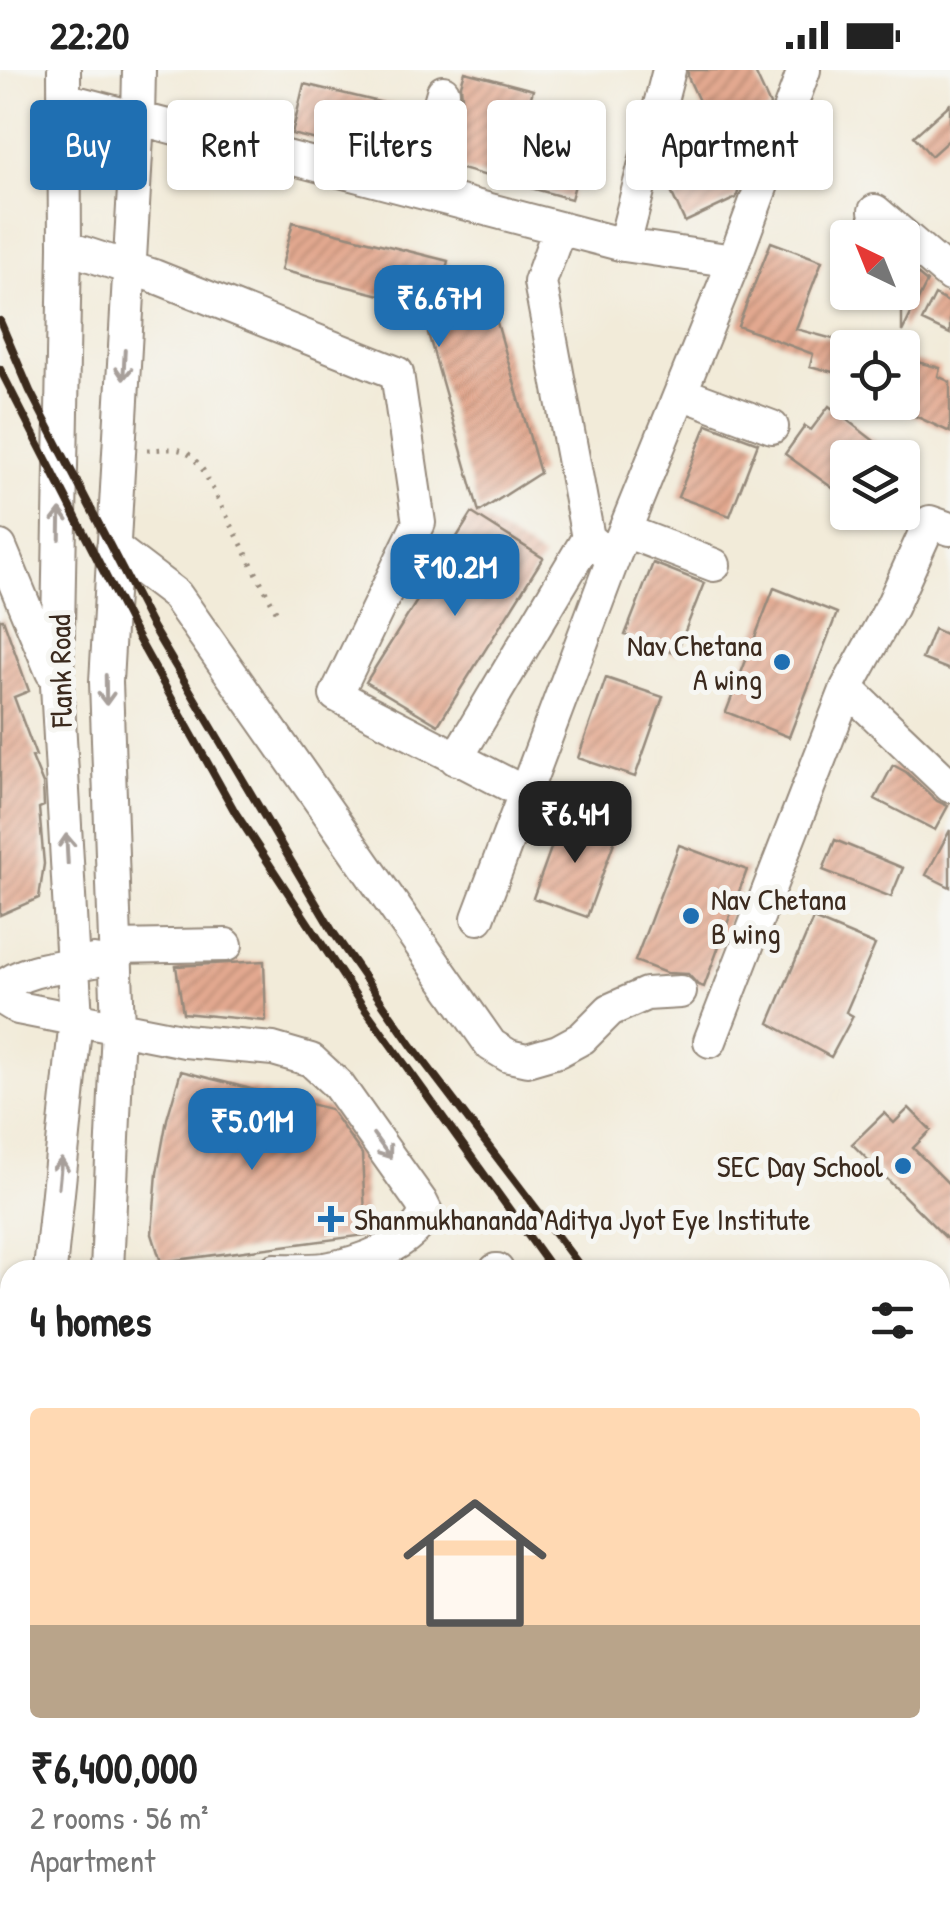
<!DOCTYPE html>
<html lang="en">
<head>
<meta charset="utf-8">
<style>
  :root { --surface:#fff; --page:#f6f6f6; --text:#222; --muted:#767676; --line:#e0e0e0; --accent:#1f6fb2 }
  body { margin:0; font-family:"Patrick Hand",sans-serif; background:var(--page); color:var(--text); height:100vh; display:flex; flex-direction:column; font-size:38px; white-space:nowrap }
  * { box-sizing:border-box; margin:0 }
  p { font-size:32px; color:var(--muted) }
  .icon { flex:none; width:55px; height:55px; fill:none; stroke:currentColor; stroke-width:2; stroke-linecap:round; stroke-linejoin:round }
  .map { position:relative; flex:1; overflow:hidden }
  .drawer { position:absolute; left:0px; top:1190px; width:950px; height:672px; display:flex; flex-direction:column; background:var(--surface); border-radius:30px 30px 0 0; box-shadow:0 2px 8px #0004 }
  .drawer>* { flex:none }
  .top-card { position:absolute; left:30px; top:30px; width:890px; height:90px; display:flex; gap:20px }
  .needle { width:65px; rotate:317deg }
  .controls { position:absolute; left:830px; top:150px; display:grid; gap:20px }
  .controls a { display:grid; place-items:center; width:90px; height:90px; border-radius:10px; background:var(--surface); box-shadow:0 2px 8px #0004; font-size:50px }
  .price { position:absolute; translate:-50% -85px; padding:0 22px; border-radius:20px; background:var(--accent); color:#fff; font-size:32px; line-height:65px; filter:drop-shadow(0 2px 5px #0008) }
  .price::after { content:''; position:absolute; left:50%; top:60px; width:30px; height:22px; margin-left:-15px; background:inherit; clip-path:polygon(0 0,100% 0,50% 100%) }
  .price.on { background:#222; color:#fff }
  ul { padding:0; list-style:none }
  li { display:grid; align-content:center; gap:20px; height:530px; padding:0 30px }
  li+li { border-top:2px solid var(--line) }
  li span { display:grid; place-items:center; height:310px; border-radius:10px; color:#555 }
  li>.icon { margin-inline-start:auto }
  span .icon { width:180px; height:180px; fill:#fffc; stroke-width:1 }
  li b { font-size:42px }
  h2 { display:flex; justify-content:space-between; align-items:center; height:120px; padding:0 30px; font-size:42px }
  .chip { padding:0 35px; border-radius:10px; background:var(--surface); box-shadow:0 2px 8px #0004; font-size:35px; line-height:90px }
  .chip.on { background:var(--accent); color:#fff }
  .status { display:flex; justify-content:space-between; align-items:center; height:70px; padding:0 50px; background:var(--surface); direction:ltr }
  .status svg { height:28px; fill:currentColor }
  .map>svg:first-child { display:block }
</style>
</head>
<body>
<div class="status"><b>22:20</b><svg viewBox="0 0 49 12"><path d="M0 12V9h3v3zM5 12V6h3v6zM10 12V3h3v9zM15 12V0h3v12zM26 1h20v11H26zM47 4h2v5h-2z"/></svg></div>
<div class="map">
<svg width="950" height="1862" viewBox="0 0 950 1862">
  <defs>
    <pattern id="park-dots" width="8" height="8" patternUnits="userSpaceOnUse" patternTransform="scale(2.5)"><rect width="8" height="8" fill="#94c777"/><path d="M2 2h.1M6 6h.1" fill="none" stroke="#7aa261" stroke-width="1.8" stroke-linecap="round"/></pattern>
    <pattern id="building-hatch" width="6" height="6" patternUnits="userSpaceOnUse" patternTransform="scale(2.5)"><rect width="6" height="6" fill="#e3a990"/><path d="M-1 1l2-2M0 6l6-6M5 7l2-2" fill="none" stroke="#b98a75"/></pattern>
  </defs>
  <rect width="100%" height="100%" fill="#f6f6f2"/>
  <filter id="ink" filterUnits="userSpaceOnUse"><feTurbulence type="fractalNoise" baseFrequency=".01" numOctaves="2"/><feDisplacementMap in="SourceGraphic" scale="20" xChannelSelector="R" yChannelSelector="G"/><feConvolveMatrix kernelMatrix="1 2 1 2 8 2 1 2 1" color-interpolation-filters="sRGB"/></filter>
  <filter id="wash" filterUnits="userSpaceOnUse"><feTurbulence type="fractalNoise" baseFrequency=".0048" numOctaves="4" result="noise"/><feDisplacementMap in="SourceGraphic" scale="40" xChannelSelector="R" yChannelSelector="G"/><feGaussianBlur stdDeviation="2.25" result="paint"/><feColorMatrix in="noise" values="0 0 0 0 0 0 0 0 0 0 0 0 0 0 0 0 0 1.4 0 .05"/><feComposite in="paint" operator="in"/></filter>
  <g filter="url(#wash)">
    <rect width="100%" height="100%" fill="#f2ebd9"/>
    <path fill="url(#park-dots)" stroke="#68784a" stroke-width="2.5" d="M 230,1853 L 732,1852 L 732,1862 L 230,1862 Z"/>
    <g id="blocks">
      <path fill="url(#building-hatch)" d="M 688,0 L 754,0 L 770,35 L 768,41 L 722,62 L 743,108 L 736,128 L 685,152 L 663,104 L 668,82 L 713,62 L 688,7 Z
        M 465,2 L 533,20 L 520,66 L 584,83 L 571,129 L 443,94 L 462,28 L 461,15 Z
        M 304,14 L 417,41 L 403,91 L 292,64 Z
        M 950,34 L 950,69 L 931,86 L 914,66 Z
        M 293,152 L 448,191 L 442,215 L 448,240 L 490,228 L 540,403 L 479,442 L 420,235 L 281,200 Z
        M 771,172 L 822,191 L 796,259 L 848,273 L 848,306 L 810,296 L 813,284 L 738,256 Z
        M 902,195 L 915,202 L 927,212 L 902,262 Z
        M 935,225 L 950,233 L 950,264 L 922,251 Z
        M 902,288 L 940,298 L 938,306 L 950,312 L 950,362 L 902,340 Z
        M 829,336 L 896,388 L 848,388 L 848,429 L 785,384 L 805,356 L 811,360 Z
        M 707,354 L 758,373 L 730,446 L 678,427 Z
        M 472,443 L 543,488 L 438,655 L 366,612 Z
        M 653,493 L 704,513 L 676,584 L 625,565 Z
        M 774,518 L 837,543 L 789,667 L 726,642 Z
        M 0,549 L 3,549 L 29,621 L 14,627 L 36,686 L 32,687 L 43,714 L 44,736 L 39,738 L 44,794 L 39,828 L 0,845 Z
        M 934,559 L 950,566 L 950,600 L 922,589 Z
        M 606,608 L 663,627 L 635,707 L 578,688 Z
        M 893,695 L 906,702 L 937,731 L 948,736 L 935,760 L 875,729 Z
        M 563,745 L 617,764 L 587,847 L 533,828 Z
        M 950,760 L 950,817 L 926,805 Z
        M 835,770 L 903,798 L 891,827 L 823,800 Z
        M 679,775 L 747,800 L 704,917 L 698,915 L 688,904 L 666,903 L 635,891 Z
        M 813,849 L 875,875 L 846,942 L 853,946 L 831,987 L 769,953 Z
        M 264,891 L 266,951 L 183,943 L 176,896 Z
        M 181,1001 L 330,1039 L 362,1084 L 366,1165 L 161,1192 L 152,1164 L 157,1103 L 167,1049 Z
        M 909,1038 L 931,1060 L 913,1078 L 950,1115 L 950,1172 L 852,1074 L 884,1043 L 894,1053 Z"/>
    </g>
  </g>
  <g filter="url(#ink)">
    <use href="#blocks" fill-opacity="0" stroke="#968a7c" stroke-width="2.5"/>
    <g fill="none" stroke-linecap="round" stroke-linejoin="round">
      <g stroke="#968a7c" stroke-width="36">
        <path id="minor" d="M 64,29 L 624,175 L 734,191
          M 415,120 L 443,22
          M 875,141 L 950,205
          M 559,159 L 540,212 L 588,468 L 613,489
          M 624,175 L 669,0
          M 65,177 L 154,206 L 397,303 L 419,453 L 336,625 L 525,723
          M 681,323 L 772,357
          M 625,461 L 714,495
          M 0,477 L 52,602
          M 113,477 L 176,525 L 491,975 L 509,986 L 527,990 L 558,981 L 582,968 L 610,940 L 646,924 L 680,922
          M 847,618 L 950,716
          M 456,689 L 588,468
          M 478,848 L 613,489 L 734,191 L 804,0
          M 115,877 L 226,875
          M 0,919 C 26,897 62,897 94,891
          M 0,927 L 18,938 L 185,971 L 273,979 L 311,990 L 338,1015 L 421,1132 L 426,1142 C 413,1175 357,1194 324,1199 C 308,1201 291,1200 275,1200
          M 710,971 L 847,618 L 892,536 L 930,452 L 950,459
          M 50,1200 L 76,949 L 57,615 L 65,177 L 64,0
          M 107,1200 L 118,958 L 106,612 L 138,48 L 139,0
          M 496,1200 L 497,1200
          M 940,1416 L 950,1406
          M 940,1519 L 950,1529
          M 10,1591 L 10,1648
          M 16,1852 L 16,1862
          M 65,1862 L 66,1852"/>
      </g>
      <path stroke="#968a7c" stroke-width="5" stroke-dasharray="2.5 8" stroke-linecap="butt" d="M 147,380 C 176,379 185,374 203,400 L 276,541
        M 0,1481 L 10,1482"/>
      <use href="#minor" stroke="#fff" stroke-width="32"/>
      <path stroke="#3b2a1e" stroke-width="8" d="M 0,251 L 30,321 L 150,553 L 333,862 L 412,976 L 583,1200
        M 0,299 L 134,561 L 235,742 L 362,935 L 553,1200
        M 0,1512 L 10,1514
        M 0,1535 L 10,1536
        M 940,1600 L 950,1611
        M 940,1624 L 950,1633
        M 940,1738 L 950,1741
        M 940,1838 L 950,1843"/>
    </g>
    <defs><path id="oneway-shaft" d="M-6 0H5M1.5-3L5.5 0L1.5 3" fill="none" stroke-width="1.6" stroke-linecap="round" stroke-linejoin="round" transform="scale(2.5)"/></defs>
    <g stroke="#a79f9a">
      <use href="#oneway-shaft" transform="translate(124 295) rotate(93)"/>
      <use href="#oneway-shaft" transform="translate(60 454) rotate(-89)"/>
      <use href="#oneway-shaft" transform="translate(106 620) rotate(89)"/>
      <use href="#oneway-shaft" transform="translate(67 779) rotate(-93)"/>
      <use href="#oneway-shaft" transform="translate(382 1076) rotate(54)"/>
      <use href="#oneway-shaft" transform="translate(60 1103) rotate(-84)"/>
    </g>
  </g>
  <g fill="#1f6fb2" stroke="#f6f6f2" stroke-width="4">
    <circle cx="782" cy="592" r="10"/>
    <circle cx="691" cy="846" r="10"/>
    <circle cx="903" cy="1096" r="10"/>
    <path d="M326 1134h10v10h10v10h-10v10h-10v-10h-10v-10h10z"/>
  </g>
  <g text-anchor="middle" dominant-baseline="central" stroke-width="10" stroke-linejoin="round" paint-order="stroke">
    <g font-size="30" fill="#3b2a1e" stroke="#f6f6f2" text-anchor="end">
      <text x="762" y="575">Nav Chetana<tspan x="762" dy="34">A wing</tspan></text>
      <text x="711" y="829" text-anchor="start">Nav Chetana<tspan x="711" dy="34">B wing</tspan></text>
      <text x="883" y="1096">SEC Day School</text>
      <text x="354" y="1149" text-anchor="start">Shanmukhananda Aditya Jyot Eye Institute</text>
    </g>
    <g font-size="30" fill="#3b2a1e" stroke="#f6f6f2">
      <text transform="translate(60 601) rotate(-91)">Flank Road</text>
    </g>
  </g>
</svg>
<div class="controls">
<a><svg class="needle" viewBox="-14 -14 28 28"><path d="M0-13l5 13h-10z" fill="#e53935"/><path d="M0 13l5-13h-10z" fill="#767676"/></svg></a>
<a><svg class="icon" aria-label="locate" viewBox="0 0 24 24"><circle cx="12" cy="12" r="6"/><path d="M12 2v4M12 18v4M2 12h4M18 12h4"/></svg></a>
<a><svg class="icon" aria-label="layers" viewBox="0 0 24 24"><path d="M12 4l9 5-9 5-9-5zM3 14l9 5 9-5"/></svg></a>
</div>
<b class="price" style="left:439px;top:280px">₹6.67M</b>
<b class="price" style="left:455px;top:549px">₹10.2M</b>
<b class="price on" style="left:575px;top:796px">₹6.4M</b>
<b class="price" style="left:252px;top:1103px">₹5.01M</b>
<div class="top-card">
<a class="chip on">Buy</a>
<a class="chip">Rent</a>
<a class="chip">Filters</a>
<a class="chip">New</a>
<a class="chip">Apartment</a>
</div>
<section class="drawer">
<h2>4 homes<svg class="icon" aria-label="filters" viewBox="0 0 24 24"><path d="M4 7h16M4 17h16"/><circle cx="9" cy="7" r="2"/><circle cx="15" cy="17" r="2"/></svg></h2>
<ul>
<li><span style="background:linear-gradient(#ffd9b3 70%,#b9a48a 0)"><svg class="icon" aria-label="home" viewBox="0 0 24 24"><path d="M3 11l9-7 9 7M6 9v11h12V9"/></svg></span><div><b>₹6,400,000</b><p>2 rooms · 56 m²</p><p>Apartment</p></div></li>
</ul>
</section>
</div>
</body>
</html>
